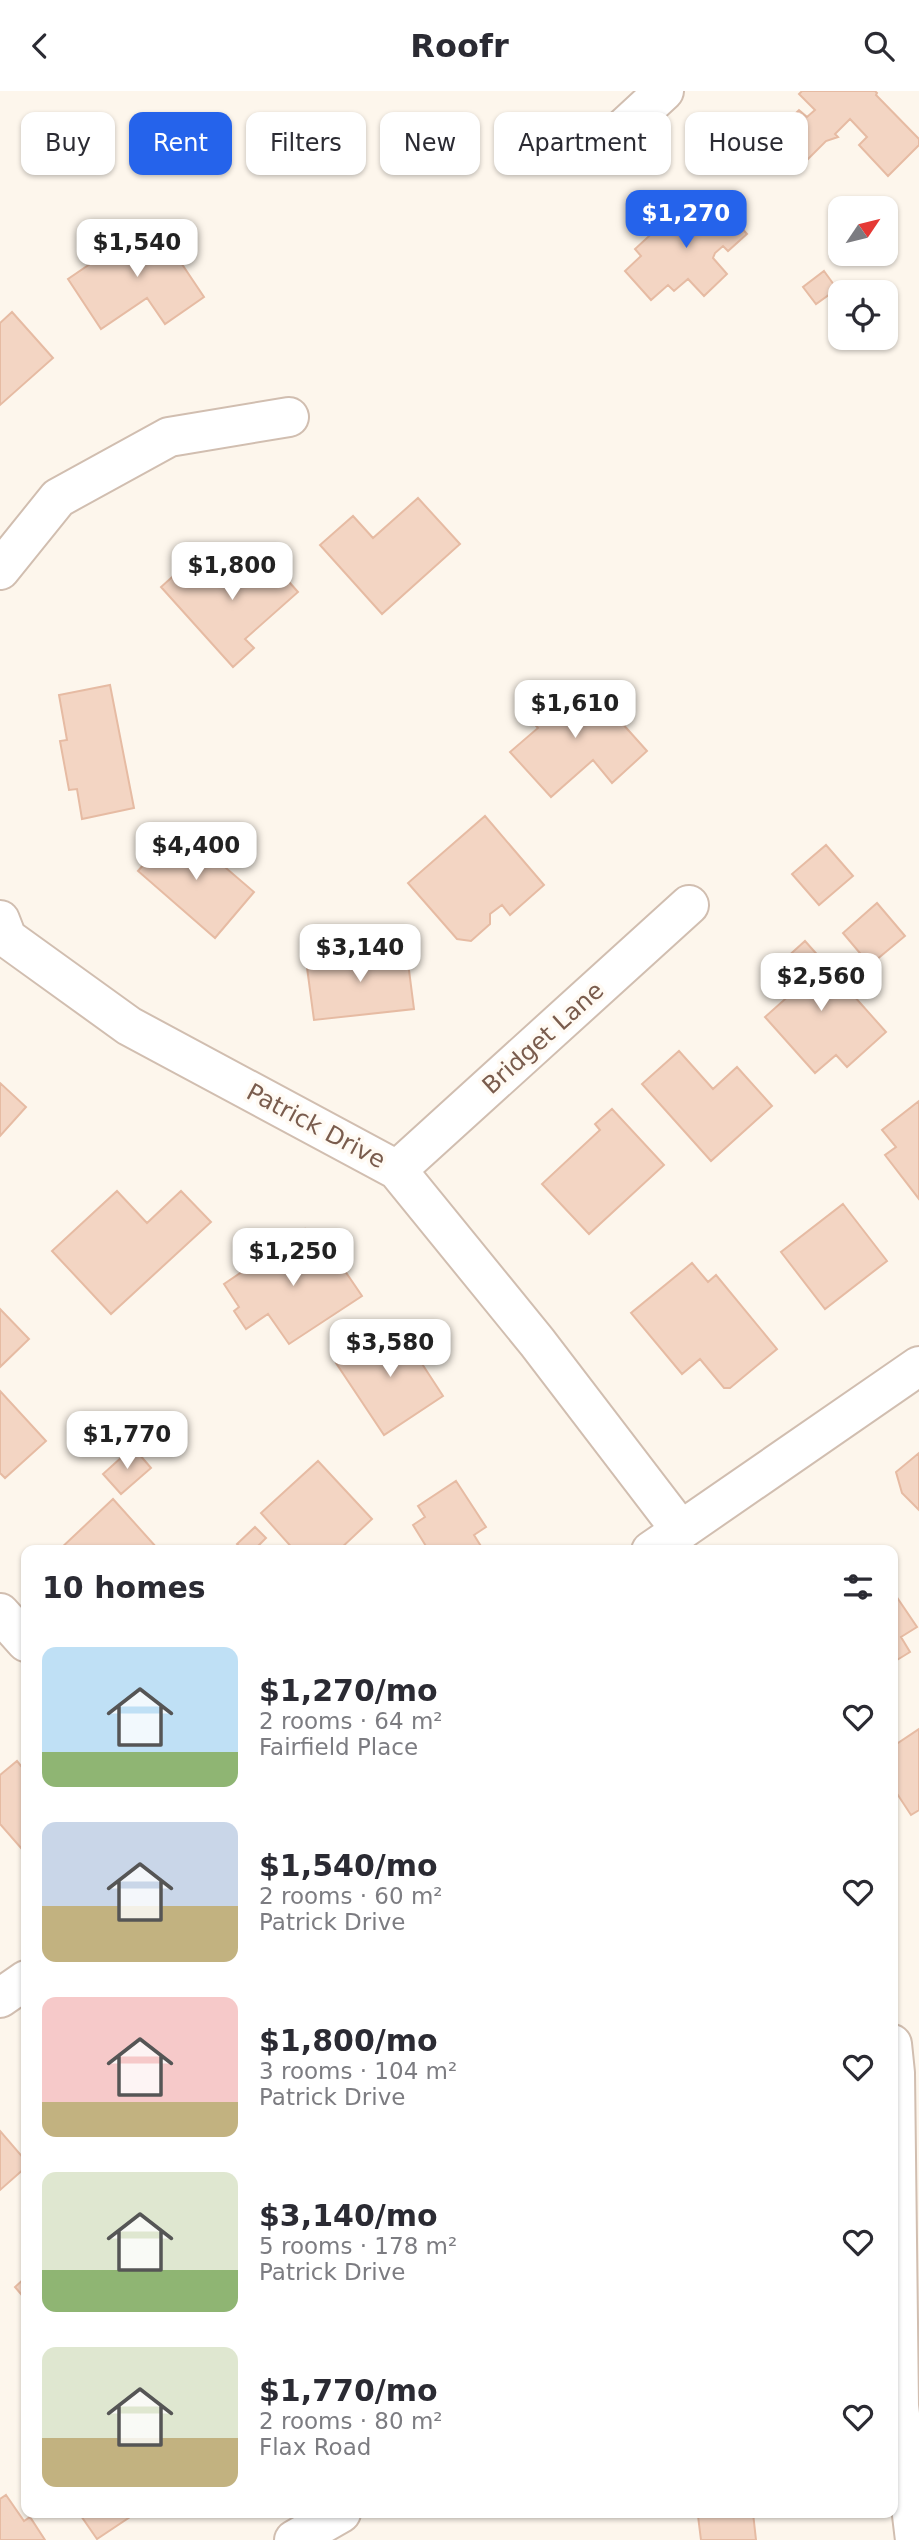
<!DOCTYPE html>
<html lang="en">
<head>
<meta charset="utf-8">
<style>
  :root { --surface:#fff; --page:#f2f2f3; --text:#2b2b33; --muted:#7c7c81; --accent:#2563eb }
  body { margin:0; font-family:"DejaVu Sans",sans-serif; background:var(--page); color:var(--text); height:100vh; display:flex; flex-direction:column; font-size:26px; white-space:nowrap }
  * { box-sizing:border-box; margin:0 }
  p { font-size:23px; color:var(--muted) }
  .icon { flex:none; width:38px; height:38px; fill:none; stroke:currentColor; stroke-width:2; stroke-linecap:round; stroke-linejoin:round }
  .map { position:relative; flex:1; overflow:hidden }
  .drawer { position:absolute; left:21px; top:1454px; width:877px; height:973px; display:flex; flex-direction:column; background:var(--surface); border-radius:14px; box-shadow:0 2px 5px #0004 }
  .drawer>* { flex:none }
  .top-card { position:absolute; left:21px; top:21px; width:878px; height:63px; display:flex; gap:14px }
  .needle { width:46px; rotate:55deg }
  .fabs { position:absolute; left:828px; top:105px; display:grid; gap:14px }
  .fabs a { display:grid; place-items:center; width:70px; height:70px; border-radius:14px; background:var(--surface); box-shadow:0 2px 5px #0004; font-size:35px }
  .price { position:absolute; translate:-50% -60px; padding:0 16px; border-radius:14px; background:#fff; color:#222; font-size:23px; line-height:46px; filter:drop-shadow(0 2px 4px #0008) }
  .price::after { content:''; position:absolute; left:50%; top:42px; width:21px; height:16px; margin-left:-10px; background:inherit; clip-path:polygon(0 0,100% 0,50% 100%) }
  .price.active { background:var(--accent); color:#fff }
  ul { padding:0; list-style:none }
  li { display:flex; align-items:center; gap:21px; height:175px; padding:0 21px }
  li span { display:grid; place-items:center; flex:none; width:196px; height:140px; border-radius:14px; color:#555 }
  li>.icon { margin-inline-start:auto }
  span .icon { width:84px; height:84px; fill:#fffc; stroke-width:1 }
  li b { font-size:30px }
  h2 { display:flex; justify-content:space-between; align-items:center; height:84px; padding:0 21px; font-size:30px }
  .tag { padding:0 24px; border-radius:14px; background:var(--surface); box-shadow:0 2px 5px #0004; font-size:24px; line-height:63px }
  .tag.active { background:var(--accent); color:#fff }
  header { display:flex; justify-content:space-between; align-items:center; height:91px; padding:0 21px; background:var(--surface); font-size:32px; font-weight:700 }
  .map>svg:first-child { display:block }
</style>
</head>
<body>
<header><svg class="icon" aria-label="back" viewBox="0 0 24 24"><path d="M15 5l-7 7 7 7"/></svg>Roofr<svg class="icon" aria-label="search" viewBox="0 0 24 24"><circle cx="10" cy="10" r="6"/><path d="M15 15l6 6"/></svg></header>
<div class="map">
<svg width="919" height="2449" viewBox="0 0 919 2449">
  <rect width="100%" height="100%" fill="#fdf6ec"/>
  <path fill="#f3d5c3" stroke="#e6bba3" stroke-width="2" d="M 802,0 L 875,0 L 877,2 L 876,4 L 919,48 L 919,54 L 888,85 L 859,54 L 867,46 L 850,28 L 835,43 L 838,46 L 826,50 L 798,78 L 779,58 L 772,66 L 762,55 L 799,19 L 807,26 L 815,19 L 799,3 Z
    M 714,106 L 747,143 L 728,160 L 723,155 L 715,162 L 713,167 L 727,183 L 704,205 L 688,188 L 674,200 L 668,194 L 651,209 L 625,180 L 641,165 L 635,158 L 686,111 L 696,122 Z
    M 153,130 L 204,206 L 165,233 L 147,207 L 101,238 L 68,188 Z
    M 824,180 L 837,198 L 816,213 L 803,196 Z
    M 12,221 L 53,267 L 0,314 L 0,232 Z
    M 418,407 L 460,453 L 382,523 L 320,454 L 353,425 L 373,447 Z
    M 257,455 L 298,501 L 245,548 L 254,557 L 233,576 L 161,496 L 190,470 L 212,495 Z
    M 586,592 L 647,660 L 612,692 L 593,669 L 551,706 L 510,661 L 538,637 L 522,619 L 545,598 L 561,615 Z
    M 110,594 L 134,717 L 82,728 L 77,698 L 69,699 L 60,650 L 67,649 L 59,604 Z
    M 485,725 L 544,794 L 510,824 L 502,814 L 490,823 L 490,833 L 471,850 L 457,848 L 408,792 Z
    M 177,735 L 254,801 L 215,847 L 138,780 Z
    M 826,754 L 853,785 L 819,814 L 792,783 Z
    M 877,812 L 905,845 L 870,874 L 843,842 Z
    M 805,850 L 886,941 L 847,976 L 836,964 L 815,982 L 765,926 L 792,902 L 773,882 L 775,877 Z
    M 406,856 L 414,918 L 314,929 L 306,869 Z
    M 679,960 L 713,998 L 737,976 L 772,1015 L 711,1070 L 642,993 Z
    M 0,992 L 26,1016 L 0,1045 Z
    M 919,1010 L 919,1108 L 885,1064 L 896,1056 L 882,1039 Z
    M 612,1018 L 664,1074 L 589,1143 L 542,1093 L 600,1039 L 595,1033 Z
    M 117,1100 L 147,1132 L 181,1100 L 211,1131 L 111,1223 L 52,1160 Z
    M 843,1113 L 887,1170 L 825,1218 L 781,1161 Z
    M 305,1138 L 320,1160 L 328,1155 L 362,1205 L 289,1253 L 268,1223 L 246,1238 L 234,1220 L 239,1216 L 224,1193 Z
    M 692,1172 L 708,1191 L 716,1184 L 777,1258 L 730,1297 L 724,1297 L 700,1268 L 682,1283 L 631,1222 Z
    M 0,1218 L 29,1248 L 0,1276 Z
    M 396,1233 L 443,1305 L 384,1344 L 336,1272 Z
    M 0,1300 L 46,1350 L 5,1387 L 0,1382 Z
    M 133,1356 L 151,1377 L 121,1403 L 103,1383 Z
    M 919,1362 L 919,1419 L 902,1402 L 896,1381 Z
    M 318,1370 L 372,1428 L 338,1460 L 295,1460 L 261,1422 Z
    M 456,1390 L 486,1436 L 474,1444 L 484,1460 L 429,1460 L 413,1434 L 425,1426 L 418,1415 Z
    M 113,1408 L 157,1457 L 154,1460 L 58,1460 Z
    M 255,1436 L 266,1447 L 253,1460 L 244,1460 L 237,1453 Z
    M 892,1499 L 917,1536 L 901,1546 L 910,1561 L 892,1572 Z
    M 919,1638 L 919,1719 L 911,1724 L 892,1695 L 892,1656 Z
    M 17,1670 L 26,1681 L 26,1752 L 21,1757 L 0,1733 L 0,1684 Z
    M 0,2040 L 26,2070 L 26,2076 L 0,2099 Z
    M 26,2186 L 26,2209 L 15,2196 Z
    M 6,2404 L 24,2430 L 30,2426 L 45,2449 L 0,2449 L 0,2408 Z
    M 79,2422 L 136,2422 L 97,2448 Z
    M 728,2422 L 753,2422 L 756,2449 L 701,2449 L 698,2425 Z"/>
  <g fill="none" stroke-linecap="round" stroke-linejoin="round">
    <g stroke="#d1beb0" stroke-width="42">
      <path id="street" d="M 611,49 L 664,0
        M 0,479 L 58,407 L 169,346 L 289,326
        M 0,829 L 7,847 L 129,935 L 397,1079 L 537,1251 L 680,1438
        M 397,1079 L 689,814
        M 651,1460 L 919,1275
        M 0,1522 L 26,1551
        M 0,1907 L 26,1889
        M 892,1953 L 895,1982 L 899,2315 L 915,2449
        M 294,2449 L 341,2422"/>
    </g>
    <use href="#street" stroke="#fff" stroke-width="38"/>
  </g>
  <g text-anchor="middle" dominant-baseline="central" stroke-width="7" stroke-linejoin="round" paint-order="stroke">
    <g font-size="24" fill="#7a5c4d" stroke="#fffaf3">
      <text transform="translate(543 947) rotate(-42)">Bridget Lane</text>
      <text transform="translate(316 1035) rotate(28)">Patrick Drive</text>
    </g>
  </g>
</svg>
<div class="fabs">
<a><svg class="needle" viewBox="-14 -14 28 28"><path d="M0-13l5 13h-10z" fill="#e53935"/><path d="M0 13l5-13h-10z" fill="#7c7c81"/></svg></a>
<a><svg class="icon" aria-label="locate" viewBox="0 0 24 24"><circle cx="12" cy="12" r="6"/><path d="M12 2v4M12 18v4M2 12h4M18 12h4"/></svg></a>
</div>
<b class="price active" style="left:686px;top:159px">$1,270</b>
<b class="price" style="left:137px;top:188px">$1,540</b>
<b class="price" style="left:232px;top:511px">$1,800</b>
<b class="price" style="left:575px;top:649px">$1,610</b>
<b class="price" style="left:196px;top:791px">$4,400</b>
<b class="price" style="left:360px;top:893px">$3,140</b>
<b class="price" style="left:821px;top:922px">$2,560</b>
<b class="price" style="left:293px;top:1197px">$1,250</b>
<b class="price" style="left:390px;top:1288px">$3,580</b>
<b class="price" style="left:127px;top:1380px">$1,770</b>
<div class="top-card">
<a class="tag">Buy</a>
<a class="tag active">Rent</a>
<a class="tag">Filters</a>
<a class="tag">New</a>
<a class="tag">Apartment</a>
<a class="tag">House</a>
</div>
<section class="drawer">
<h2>10 homes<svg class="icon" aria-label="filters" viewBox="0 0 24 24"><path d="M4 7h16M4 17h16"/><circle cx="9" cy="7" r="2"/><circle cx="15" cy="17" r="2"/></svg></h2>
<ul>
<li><span style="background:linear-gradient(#bfe0f5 75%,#8fb573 0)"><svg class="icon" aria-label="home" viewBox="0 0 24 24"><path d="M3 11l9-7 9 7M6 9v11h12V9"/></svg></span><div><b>$1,270/mo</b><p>2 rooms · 64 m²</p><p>Fairfield Place</p></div><svg class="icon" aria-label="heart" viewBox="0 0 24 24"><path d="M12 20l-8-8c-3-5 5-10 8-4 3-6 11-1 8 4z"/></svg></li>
<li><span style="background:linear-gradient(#c9d6e8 60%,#c2b280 0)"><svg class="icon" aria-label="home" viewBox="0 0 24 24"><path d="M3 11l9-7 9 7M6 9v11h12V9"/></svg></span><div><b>$1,540/mo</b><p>2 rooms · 60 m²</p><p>Patrick Drive</p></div><svg class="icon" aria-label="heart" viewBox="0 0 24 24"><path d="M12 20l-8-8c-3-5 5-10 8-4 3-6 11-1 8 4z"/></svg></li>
<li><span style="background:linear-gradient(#f6c9c9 75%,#c2b280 0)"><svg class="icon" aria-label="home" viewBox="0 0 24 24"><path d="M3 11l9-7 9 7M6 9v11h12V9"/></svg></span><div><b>$1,800/mo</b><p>3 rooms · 104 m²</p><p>Patrick Drive</p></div><svg class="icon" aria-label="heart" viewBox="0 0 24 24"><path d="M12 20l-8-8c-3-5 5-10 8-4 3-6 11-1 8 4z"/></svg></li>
<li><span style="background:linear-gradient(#dfe7d0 70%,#8fb573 0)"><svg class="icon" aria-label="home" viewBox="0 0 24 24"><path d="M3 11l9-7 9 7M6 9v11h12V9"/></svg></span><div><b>$3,140/mo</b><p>5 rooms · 178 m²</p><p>Patrick Drive</p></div><svg class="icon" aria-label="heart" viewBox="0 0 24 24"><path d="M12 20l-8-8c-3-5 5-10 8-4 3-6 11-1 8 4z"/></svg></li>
<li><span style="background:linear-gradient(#dfe7d0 65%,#c2b280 0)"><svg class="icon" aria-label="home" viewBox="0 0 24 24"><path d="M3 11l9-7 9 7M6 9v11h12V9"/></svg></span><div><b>$1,770/mo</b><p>2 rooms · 80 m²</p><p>Flax Road</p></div><svg class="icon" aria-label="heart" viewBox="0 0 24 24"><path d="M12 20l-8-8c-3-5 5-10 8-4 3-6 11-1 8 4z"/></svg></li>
</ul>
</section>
</div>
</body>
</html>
